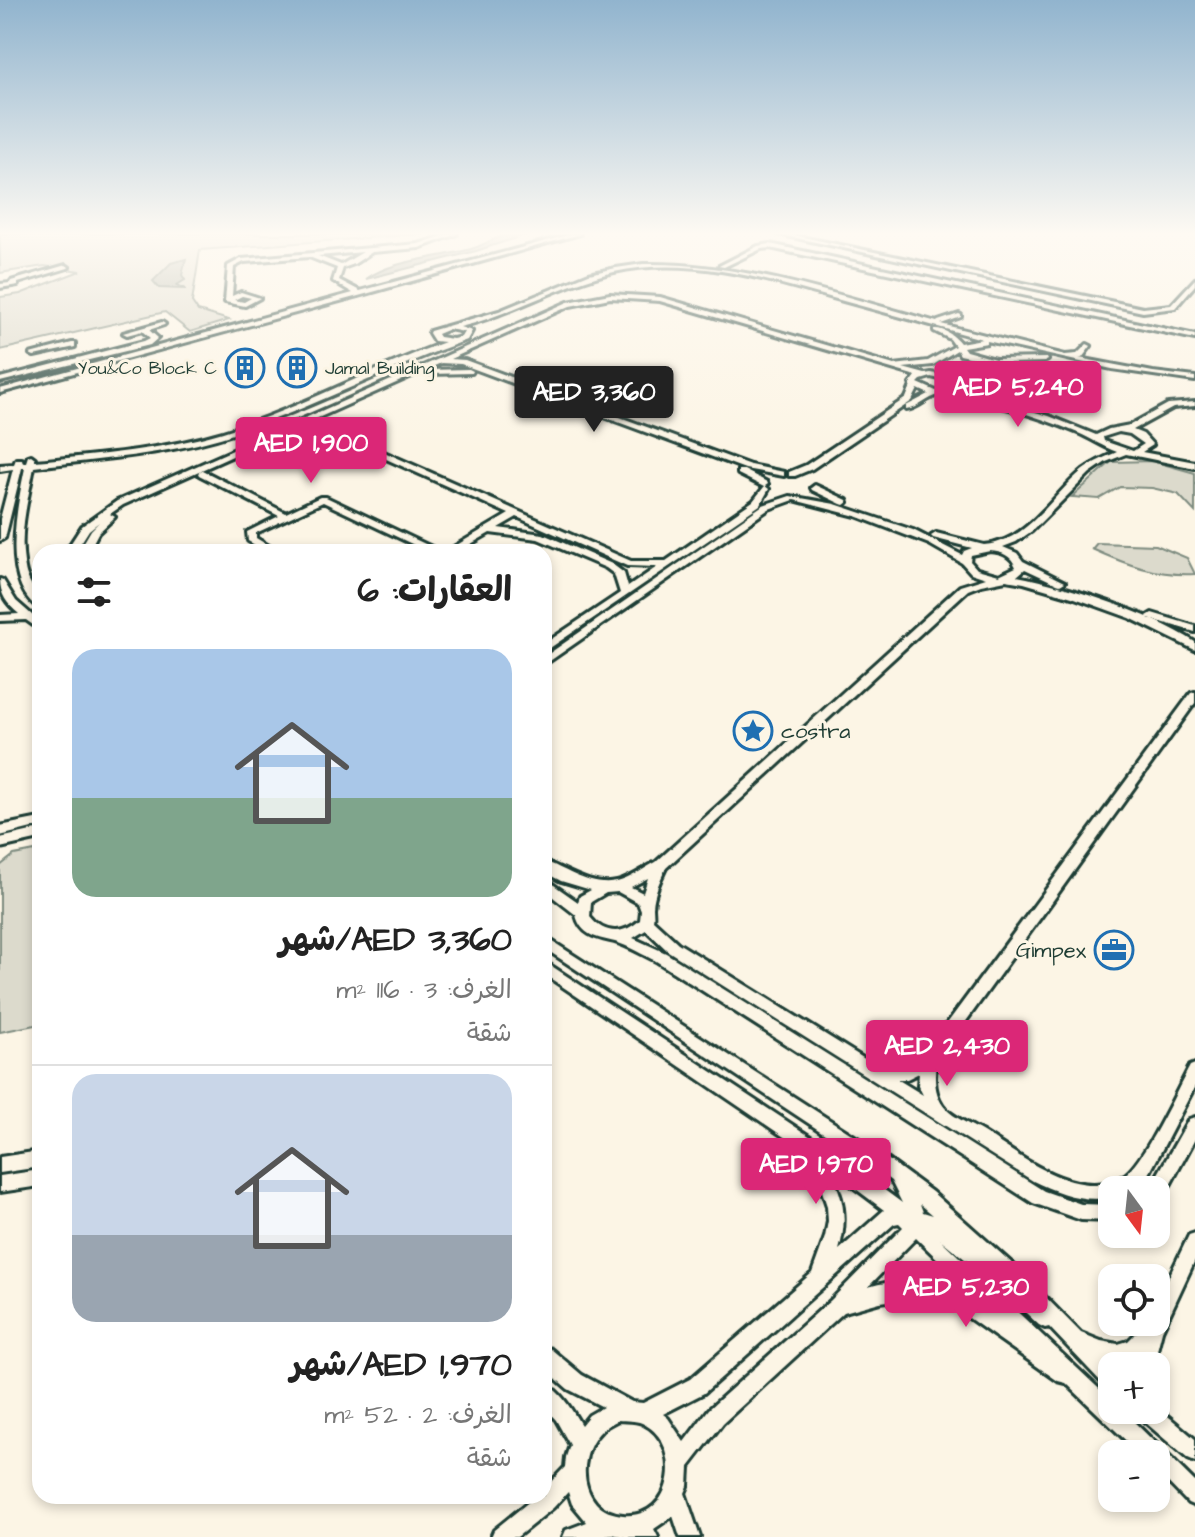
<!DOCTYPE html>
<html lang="ar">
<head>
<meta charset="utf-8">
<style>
  :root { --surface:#fff; --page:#f2f2f2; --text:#222; --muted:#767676; --line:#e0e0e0; --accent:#db2777 }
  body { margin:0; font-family:"Architects Daughter","Playpen Sans Arabic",sans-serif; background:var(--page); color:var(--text); direction:rtl; height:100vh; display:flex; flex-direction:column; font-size:30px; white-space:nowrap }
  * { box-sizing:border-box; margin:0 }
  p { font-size:26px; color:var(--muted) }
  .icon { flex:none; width:44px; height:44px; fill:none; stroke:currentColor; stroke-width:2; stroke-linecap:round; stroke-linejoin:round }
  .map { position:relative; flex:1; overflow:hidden; direction:ltr }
  .details { position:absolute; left:32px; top:544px; width:520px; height:960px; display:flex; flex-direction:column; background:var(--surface); border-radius:24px; box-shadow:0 4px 12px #0003; direction:rtl }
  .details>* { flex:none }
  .needle { width:52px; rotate:165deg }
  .controls { position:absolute; left:1098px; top:1176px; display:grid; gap:16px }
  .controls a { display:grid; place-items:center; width:72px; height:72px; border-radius:16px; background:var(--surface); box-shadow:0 4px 12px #0003; font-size:40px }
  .price { position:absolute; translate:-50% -68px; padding:0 18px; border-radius:8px; background:var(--accent); color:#fff; font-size:26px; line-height:52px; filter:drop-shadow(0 2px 4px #0008) }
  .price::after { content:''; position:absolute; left:50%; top:48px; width:24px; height:18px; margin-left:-12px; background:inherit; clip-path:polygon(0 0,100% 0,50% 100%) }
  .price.selected { background:#222; color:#fff }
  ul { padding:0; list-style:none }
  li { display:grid; align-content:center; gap:16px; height:424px; padding:0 40px }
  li+li { border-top:2px solid var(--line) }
  li span { display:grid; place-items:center; height:248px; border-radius:24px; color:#555 }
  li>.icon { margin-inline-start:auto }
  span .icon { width:144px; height:144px; fill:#fffc; stroke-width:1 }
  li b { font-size:34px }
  h2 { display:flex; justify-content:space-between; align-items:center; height:96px; padding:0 40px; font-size:34px }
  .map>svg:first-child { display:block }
</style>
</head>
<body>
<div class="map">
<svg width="1195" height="1537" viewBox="0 0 1195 1537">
  <rect width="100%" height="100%" fill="#fcf5e5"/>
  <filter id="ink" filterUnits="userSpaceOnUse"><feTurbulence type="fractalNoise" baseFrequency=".0125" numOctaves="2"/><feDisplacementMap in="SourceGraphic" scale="16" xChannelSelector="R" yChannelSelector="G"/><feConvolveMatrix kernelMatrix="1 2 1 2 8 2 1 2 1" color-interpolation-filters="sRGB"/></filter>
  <g filter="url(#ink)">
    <path fill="#dcdacc" stroke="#7e8c80" stroke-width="2" d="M 0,234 L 423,234 L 200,250 L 192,302 L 198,311 L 229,320 L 190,332 L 165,312 L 0,350 L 0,297 L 20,294 L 80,271 L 44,266 L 0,273 Z
      M 1152,461 L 1195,473 L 1195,512 L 1178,494 L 1152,488 L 1120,487 L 1099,499 L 1072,497 L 1111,462 Z
      M 1097,543 L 1156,545 L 1187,558 L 1195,574 C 1157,576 1127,565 1092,549 Z
      M 40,850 L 40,1024 L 0,1032 L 0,866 L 14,855 Z"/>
    <path fill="#aeb3a7" stroke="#758479" stroke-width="2" d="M 512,234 L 528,234 L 476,251 L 366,279 C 395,259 436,259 471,249 C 486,244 496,236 512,234 Z
      M 186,259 L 182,275 L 185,280 L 177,285 L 186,289 L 159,288 L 153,281 L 171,263 Z"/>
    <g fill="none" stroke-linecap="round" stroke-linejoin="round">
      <g stroke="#1f3d34" stroke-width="6">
        <path id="minor" d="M 449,234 L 457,234 L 419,248 L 372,252 L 354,264 L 343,268 L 339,280 L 360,291 L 572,234 L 580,234 L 362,295 L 0,393 L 0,389 L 353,293 L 333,281 L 337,268 L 309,257 L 244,262 L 234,267 L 232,296 L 241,292 L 260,298 L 245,306 L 225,302 L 228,266 L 241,259 L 418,244 ZM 363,252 L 341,265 L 318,256 ZM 242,296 L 251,298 L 244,302 L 234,300 Z
          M 778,234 L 788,234 L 1143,308 L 1171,305 L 1195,279 L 1195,285 L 1175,308 L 1143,312 Z
          M 770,244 L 1195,335 L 1195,339 L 770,248 L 761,249 L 724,267 L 719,266 L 758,246 Z
          M 643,264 C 744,262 840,296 937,322 L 938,321 L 959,314 L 961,315 L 961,317 L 941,324 L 1065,355 L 1077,354 L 1087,344 L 1091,346 L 1082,358 L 1079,358 L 1153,372 L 1195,377 L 1195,381 L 1112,369 L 987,341 L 987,343 L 963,347 L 966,351 L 995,359 L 1047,358 L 1048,360 L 1044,362 L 1006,363 L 985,381 L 988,389 L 1007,401 L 1007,404 L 1049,416 L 1096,435 L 1109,429 L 1130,425 L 1168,404 L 1195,402 L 1195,406 L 1173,408 L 1133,430 L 1143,434 L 1153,445 L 1142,452 L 1195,462 L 1195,468 L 1126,454 L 1106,462 L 1090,473 L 1032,531 L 1016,542 L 1003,547 L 1017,553 L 1023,561 L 1065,582 L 1060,585 L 1057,584 L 1025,569 L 1017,576 C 1069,586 1151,613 1195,642 L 1195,650 L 1130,618 L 1072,597 L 1024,583 L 1006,580 L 981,585 L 968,590 L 666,868 C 660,880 654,893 653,907 C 653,911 654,916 653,920 L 678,943 L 876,1066 L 905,1065 L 923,1056 L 1191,693 L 1195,692 L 1195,703 L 936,1063 C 934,1079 934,1096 946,1109 C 953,1117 973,1126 983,1132 C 1019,1155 1079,1203 1123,1176 C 1143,1165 1177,1090 1190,1066 L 1195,1064 L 1195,1086 L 1147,1178 L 1129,1190 L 1112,1190 L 1112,1197 C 1084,1203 1058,1193 1033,1181 L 668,951 L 646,930 L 633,938 L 666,953 L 1044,1191 L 1081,1204 L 1112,1205 L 1112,1221 L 1081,1220 L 1033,1203 L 656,961 C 643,955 629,946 615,942 C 598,938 581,936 576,915 L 544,890 L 544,878 L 578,902 L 580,896 L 591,890 L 561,881 L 544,872 L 544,861 C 566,869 591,888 617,882 C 630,879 644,868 656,862 L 960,586 L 986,578 L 971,573 L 962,563 L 929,544 L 856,516 L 794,500 L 769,509 L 544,665 L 544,657 L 763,505 L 790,496 L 835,504 L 913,530 L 962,555 L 964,551 L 972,548 L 933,538 L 931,536 L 936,533 L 984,545 C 1028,542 1052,495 1083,470 C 1094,462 1105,457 1117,452 C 1103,447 1092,439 1078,433 C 1040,417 999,404 958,398 C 953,397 944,395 940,395 C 928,396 919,409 906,410 L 906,406 L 929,394 L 918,389 L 912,401 L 812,469 L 795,476 L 789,476 L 789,472 L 806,465 L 906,398 L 911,386 L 910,384 L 916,376 L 660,301 L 610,298 L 570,306 L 450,359 L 465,360 L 750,465 L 784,472 L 784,476 L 745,469 L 461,364 L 441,363 L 123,505 L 110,514 L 115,517 L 98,533 L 88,552 L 78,552 L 91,530 L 99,522 L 89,530 L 75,552 L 65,552 L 82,526 L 117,501 L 568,302 L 610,294 L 660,297 L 894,365 L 928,361 L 955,346 L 950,339 L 934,331 L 934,329 C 943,328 954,335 960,343 L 982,339 C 937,327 892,314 847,302 C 773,281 692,255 614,272 C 561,284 513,314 460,327 L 472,331 L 467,340 C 387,368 313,408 233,434 C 169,455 101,459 34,467 C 28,500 18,534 25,568 C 27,583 40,594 40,609 C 0,584 17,507 25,468 L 22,468 L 5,538 L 0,541 L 0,519 L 13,469 L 0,471 L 0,465 L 14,464 L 16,459 L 22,459 L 23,463 L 26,462 L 28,456 L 31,455 L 35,458 L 35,461 C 98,455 162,450 223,432 C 299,409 370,369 445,342 L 434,341 L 429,333 L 430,331 L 499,311 L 589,274 L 616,268 ZM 449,329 L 464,332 L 461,337 L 453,339 L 439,337 L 437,334 ZM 957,350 L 960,355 L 997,363 C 980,377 964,372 944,367 L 940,369 L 941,371 L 970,378 L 982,375 L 977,380 L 982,392 L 996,401 L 952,393 L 962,389 L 955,377 L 931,373 L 925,374 L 903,368 L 933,365 ZM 931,377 L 949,381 L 953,388 L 936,391 L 918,383 L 921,380 ZM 1119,432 L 1130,434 L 1144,444 L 1133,451 L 1104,441 L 1103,437 ZM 990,551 C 1002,552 1011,555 1016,567 L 999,575 L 977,569 L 970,561 L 971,555 ZM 648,878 L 643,893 L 631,887 ZM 618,892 L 638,903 L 641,911 L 640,920 C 624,935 604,935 590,917 L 591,902 L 606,893 ZM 919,1073 L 918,1085 L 923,1095 L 897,1079 L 907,1079 Z
          M 66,265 L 69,267 L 68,268 L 18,283 L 18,285 L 0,288 L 0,284 L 10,283 L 11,281 Z
          M 162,322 L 165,324 L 164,325 L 149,330 L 158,338 L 150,345 L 0,382 L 0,378 L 144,341 L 150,338 L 142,331 L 127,335 L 123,333 Z
          M 72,343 L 75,343 L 75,347 L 34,356 L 30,354 Z
          M 469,369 L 473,371 L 472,373 L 429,374 L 425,372 L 429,370 Z
          M 294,429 L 332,429 L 631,561 L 666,561 L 753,501 L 764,487 L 738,474 L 738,470 L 744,470 L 767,482 L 768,484 L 765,486 L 769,489 L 760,505 L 544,652 L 544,644 L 620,593 L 614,574 L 606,568 L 538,539 L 490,533 L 457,552 L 445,552 L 509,514 L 328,433 L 297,433 L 293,431 ZM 517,517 L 627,566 L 657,567 L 628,587 L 624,573 L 612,564 L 543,534 L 498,528 Z
          M 202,470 L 286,513 L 320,497 L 326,497 L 442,552 L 429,552 L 323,502 L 256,533 L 256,538 L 279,552 L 267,552 L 248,541 L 247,532 L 279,516 L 199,475 L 198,473 Z
          M 815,485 L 847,500 L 848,502 L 844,505 L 841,504 L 812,490 L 811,488 Z
          M 0,579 L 3,580 L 16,601 L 40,622 L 40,630 L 26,620 L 0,621 L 0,615 L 19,614 C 7,604 0,595 0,579 Z
          M 1152,613 L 1195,626 L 1195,632 L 1148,618 L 1147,616 Z
          M 40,818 L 40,826 L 0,836 L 0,826 Z
          M 40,829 L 40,839 L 0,848 L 0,838 Z
          M 544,936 L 867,1144 L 932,1192 L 1015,1266 L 1081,1333 L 1101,1341 L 1118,1344 L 1128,1341 L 1147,1322 L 1156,1322 L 1156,1304 L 1189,1235 L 1195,1233 L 1195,1260 L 1162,1331 L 1153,1366 L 1135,1366 L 1137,1356 L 1118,1363 L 1109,1362 L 1113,1366 L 1112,1388 L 1105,1386 L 1049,1327 L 1045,1328 L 1039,1325 L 987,1277 L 940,1239 L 1112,1401 L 1112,1410 L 1122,1410 L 1195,1482 L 1195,1506 L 1188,1503 L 1156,1470 L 1156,1454 L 1140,1454 L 1066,1383 L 1058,1381 L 956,1309 L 939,1302 L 912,1298 L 880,1302 L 844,1312 L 723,1423 L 689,1467 L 688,1486 L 685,1493 L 700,1537 L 680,1537 L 673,1516 L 654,1529 L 658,1537 L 625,1537 L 612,1534 L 603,1537 L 563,1537 L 566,1530 L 587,1522 L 572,1504 L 568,1492 L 553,1508 L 517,1537 L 491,1537 L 494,1530 L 536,1496 L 544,1496 L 544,1489 L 565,1467 L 566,1457 L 570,1445 L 556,1420 L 544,1407 L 544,1383 C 561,1391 572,1410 581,1425 L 589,1415 L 603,1407 L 568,1389 L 544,1368 L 544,1347 L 551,1349 L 582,1375 L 632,1402 L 643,1403 L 690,1379 L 812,1273 L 825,1237 L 828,1221 L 827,1206 L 819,1182 L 795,1149 L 793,1143 L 544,974 L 544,961 L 826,1147 L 902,1203 L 891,1181 L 855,1154 L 544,948 ZM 828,1168 L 884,1210 L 839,1250 C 848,1219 844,1195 828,1168 ZM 920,1204 L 933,1215 L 923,1212 ZM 899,1223 L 903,1227 L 831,1300 L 709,1409 L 684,1442 L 668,1418 L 663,1414 L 704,1393 L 894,1224 ZM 916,1238 L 986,1306 C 948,1283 913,1274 868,1287 ZM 618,1420 C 626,1421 635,1420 642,1423 C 685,1443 675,1520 623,1515 C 613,1514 603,1511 596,1503 C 578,1482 583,1448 602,1430 C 606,1426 613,1423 618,1420 Z
          M 1195,1117 L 1195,1139 L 1162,1200 L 1156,1202 L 1156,1190 L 1149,1190 L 1150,1188 L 1189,1119 Z
          M 40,1151 L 40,1167 L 0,1173 L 0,1157 Z
          M 40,1170 L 40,1186 L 0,1192 L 0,1176 Z
          M 1156,1406 L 1195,1439 L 1195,1462 L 1188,1459 L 1139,1417 L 1136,1410 L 1156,1410 Z"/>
      </g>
      <use href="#minor" fill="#fcf5e5" fill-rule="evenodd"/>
    </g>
  </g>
  <linearGradient id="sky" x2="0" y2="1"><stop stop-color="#91b4ce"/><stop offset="0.52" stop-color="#fefaf3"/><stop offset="1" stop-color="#fefaf3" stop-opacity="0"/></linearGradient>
  <rect width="1195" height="449" fill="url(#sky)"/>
  <defs>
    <g id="building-ring" transform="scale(2)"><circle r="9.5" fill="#fcf5e5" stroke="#1f6fb2" stroke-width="1.5"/><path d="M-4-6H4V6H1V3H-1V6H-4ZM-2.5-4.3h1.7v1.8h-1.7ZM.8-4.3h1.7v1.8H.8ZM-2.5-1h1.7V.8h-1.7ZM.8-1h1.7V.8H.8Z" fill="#1f6fb2"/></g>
    <g id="sight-ring" transform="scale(2)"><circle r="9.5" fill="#fcf5e5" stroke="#1f6fb2" stroke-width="1.5"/><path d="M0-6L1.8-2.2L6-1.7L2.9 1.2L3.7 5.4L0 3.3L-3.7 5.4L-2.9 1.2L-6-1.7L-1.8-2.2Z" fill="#1f6fb2"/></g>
    <g id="office-ring" transform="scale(2)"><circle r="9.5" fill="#fcf5e5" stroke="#1f6fb2" stroke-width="1.5"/><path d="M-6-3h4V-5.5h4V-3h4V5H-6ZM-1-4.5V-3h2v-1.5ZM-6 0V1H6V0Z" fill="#1f6fb2"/></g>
  </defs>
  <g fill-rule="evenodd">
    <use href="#building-ring" x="245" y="368"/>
    <use href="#building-ring" x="297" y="368"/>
    <use href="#sight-ring" x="753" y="731"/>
    <use href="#office-ring" x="1114" y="950"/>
  </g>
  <g text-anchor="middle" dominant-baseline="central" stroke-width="6" stroke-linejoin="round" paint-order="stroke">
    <g font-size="18" fill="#1f3d34" stroke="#fcf5e5" text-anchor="end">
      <text x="217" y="368">You&amp;Co Block C</text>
      <text x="325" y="368" text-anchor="start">Jamal Building</text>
    </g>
    <g font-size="22" fill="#1f3d34" stroke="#fcf5e5" text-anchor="start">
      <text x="781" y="731">costra</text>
      <text x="1086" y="950" text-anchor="end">Gimpex</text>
    </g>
  </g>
</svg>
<div class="controls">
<a><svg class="needle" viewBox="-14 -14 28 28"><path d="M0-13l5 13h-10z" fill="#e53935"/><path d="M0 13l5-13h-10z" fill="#767676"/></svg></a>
<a><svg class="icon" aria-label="locate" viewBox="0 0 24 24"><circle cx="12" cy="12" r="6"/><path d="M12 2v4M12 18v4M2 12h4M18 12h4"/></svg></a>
<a>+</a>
<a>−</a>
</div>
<b class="price" style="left:1018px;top:429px">AED 5,240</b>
<b class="price selected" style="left:594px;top:434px">AED 3,360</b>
<b class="price" style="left:311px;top:485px">AED 1,900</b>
<b class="price" style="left:947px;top:1088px">AED 2,430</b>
<b class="price" style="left:816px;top:1206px">AED 1,970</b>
<b class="price" style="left:966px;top:1329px">AED 5,230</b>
<section class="details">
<h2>العقارات: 6<svg class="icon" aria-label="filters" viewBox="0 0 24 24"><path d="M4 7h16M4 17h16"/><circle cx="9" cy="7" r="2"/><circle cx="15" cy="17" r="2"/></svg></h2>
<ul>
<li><span style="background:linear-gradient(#a9c7e8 60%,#7fa58c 0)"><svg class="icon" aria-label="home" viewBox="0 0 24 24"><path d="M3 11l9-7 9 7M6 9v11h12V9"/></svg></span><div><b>AED 3,360/شهر</b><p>الغرف: 3 · 116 m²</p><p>شقة</p></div></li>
<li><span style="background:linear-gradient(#c9d6e8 65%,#9aa5b1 0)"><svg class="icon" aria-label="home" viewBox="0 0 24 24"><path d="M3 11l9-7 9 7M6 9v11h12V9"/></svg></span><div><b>AED 1,970/شهر</b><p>الغرف: 2 · 52 m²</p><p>شقة</p></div></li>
</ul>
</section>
</div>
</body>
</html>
